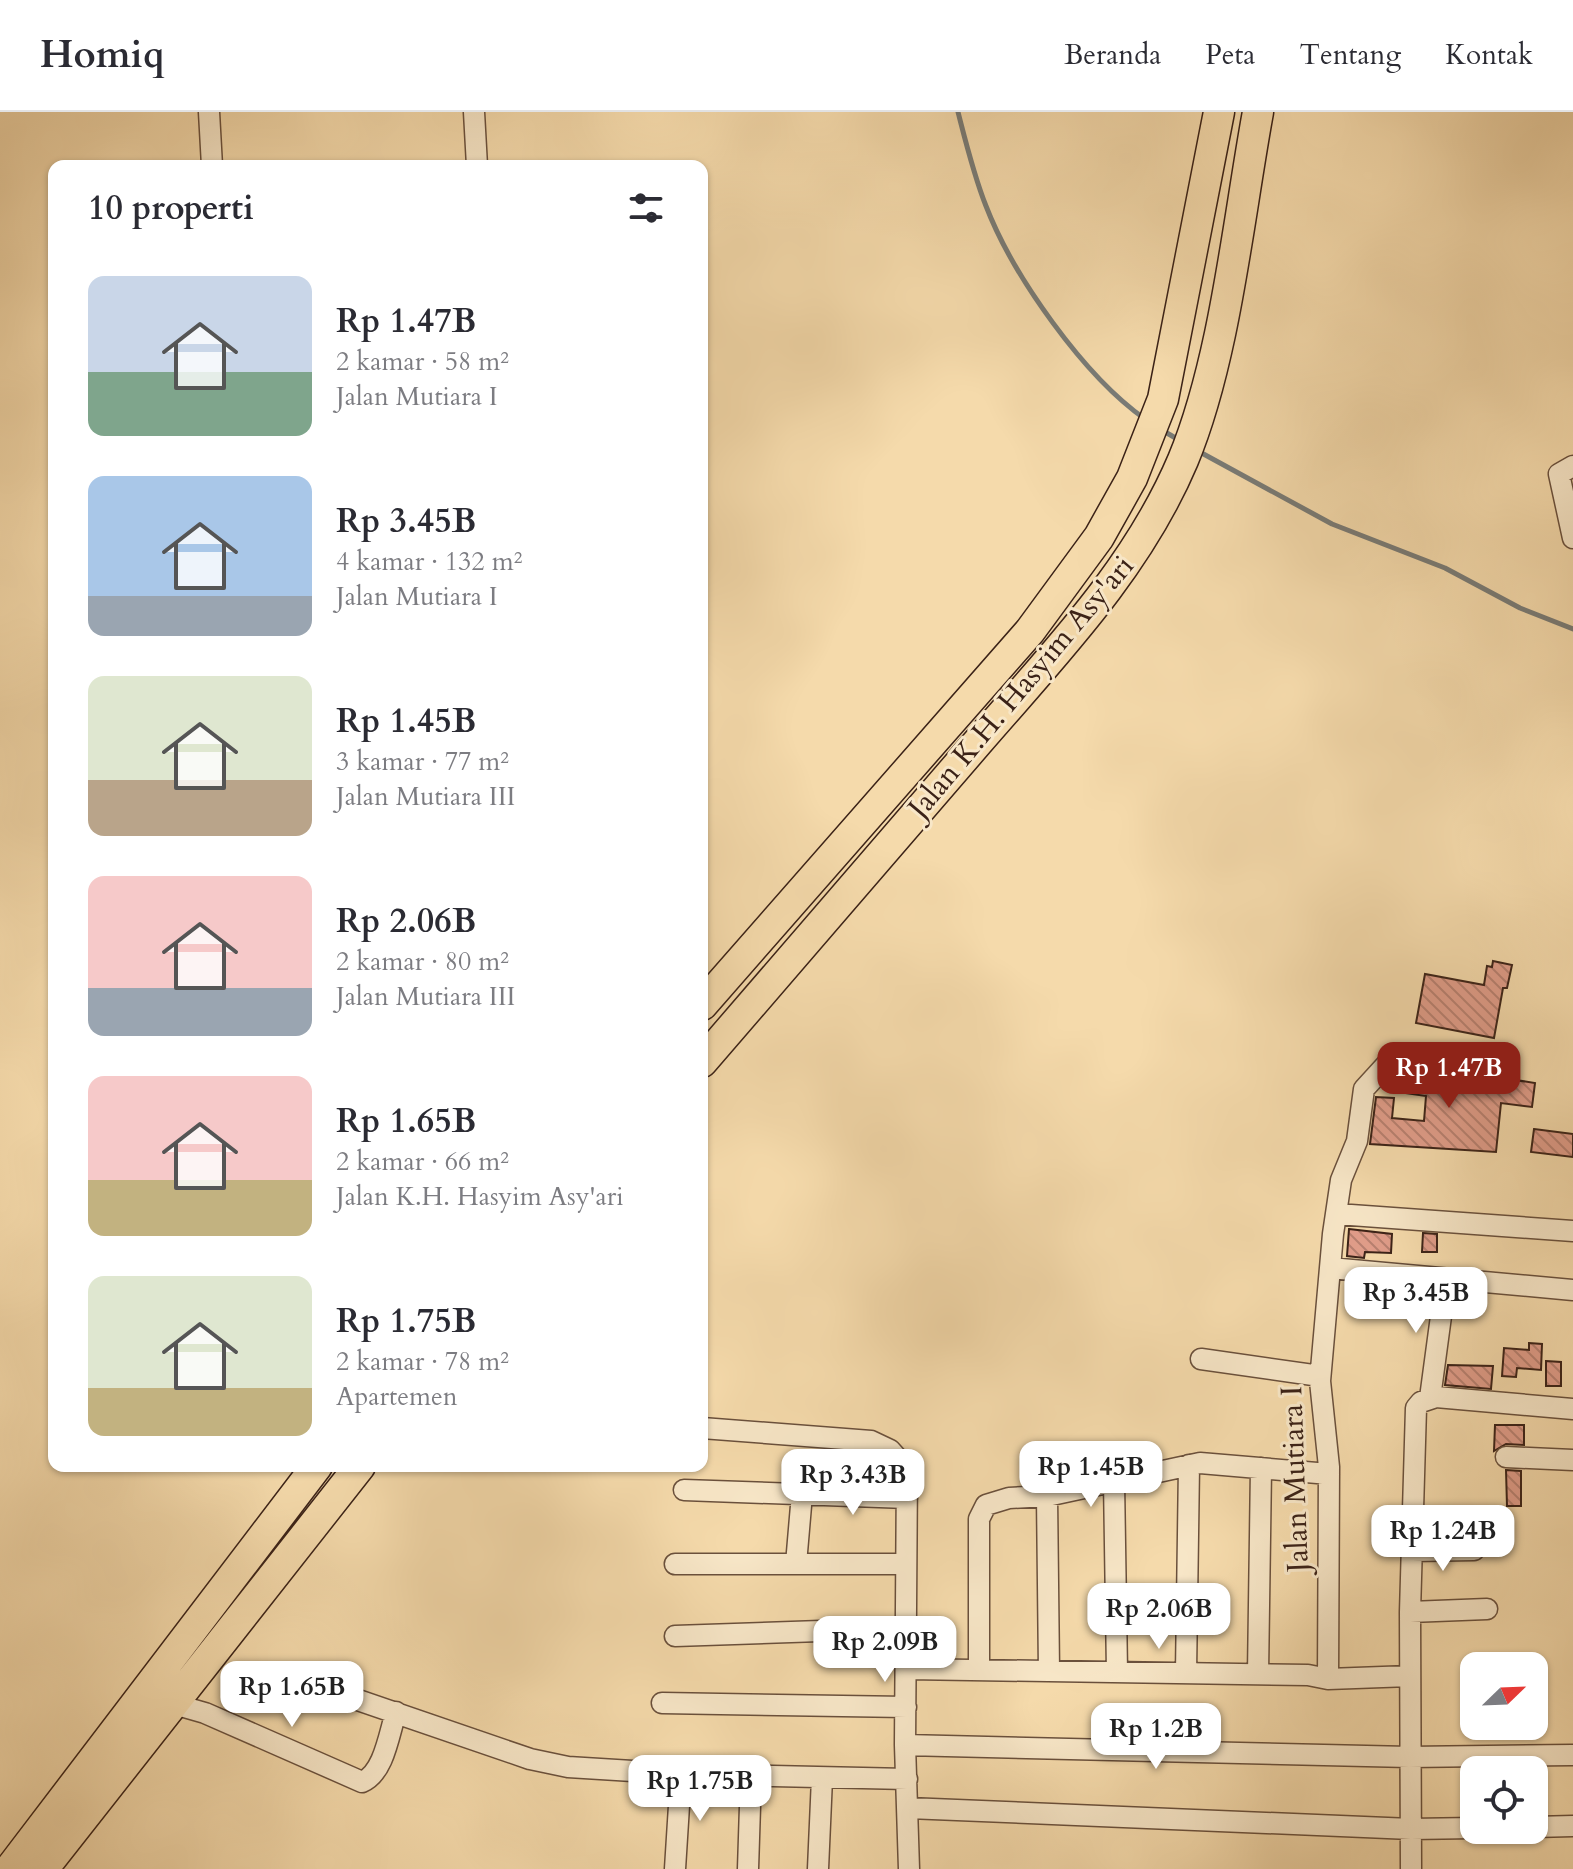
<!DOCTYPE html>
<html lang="id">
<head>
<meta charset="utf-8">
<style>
  :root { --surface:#fff; --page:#f2f2f3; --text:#2b2b33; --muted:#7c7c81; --line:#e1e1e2; --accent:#8f2418 }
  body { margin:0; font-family:Cardo,serif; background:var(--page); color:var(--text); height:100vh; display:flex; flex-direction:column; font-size:30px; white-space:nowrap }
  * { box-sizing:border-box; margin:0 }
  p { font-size:26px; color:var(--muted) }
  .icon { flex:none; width:44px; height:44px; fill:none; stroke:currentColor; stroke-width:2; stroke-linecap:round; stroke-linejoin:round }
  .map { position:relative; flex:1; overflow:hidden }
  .panel { position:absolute; left:48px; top:48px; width:660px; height:1312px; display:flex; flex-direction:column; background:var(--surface); border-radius:16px; box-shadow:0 2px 6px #0004 }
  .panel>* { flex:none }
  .needle { width:52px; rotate:67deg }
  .controls { position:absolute; left:1460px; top:1540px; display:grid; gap:16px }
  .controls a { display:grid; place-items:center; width:88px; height:88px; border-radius:16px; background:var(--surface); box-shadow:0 2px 6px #0004; font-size:40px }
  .price { position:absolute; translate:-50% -68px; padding:0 18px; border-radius:16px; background:#fff; color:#222; font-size:26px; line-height:52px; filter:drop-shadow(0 2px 4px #0008) }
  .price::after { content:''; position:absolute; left:50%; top:48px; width:24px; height:18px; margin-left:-12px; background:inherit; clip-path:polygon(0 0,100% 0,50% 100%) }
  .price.on { background:var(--accent); color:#fff }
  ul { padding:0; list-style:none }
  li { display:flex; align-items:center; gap:24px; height:200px; padding:0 40px }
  li span { display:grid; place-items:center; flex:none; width:224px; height:160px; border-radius:16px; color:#555 }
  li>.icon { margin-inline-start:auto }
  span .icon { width:96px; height:96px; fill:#fffc; stroke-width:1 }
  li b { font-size:34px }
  h2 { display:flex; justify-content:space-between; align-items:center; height:96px; padding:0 40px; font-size:34px }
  header { display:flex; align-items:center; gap:48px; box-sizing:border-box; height:112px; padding:0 40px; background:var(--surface); border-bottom:2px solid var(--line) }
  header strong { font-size:38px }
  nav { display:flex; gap:44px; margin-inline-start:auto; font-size:28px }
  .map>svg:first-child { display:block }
</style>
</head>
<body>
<header>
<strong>Homiq</strong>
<nav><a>Beranda</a><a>Peta</a><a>Tentang</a><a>Kontak</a></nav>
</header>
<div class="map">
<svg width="1573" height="1757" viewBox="0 0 1573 1757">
  <defs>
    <pattern id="building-back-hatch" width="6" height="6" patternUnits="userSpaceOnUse" patternTransform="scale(2)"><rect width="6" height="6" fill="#e19d8a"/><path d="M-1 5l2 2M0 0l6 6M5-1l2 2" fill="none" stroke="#b88070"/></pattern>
  </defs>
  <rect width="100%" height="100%" fill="#f5daab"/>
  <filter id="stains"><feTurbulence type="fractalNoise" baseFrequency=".0025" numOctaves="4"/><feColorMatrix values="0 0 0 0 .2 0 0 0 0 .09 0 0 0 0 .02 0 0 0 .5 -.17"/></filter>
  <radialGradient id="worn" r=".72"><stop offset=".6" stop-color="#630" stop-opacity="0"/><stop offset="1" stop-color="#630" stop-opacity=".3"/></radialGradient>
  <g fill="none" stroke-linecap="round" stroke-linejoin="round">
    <path stroke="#797b76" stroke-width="5" d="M 958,0 C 966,31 974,64 986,94 C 1013,164 1084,264 1145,307
      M 1160,317 L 1179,328
      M 1198,339 L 1332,412 L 1445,456 L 1520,496 L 1573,517"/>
  </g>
  <path fill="url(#building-back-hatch)" stroke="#3b2217" stroke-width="2" d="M 1493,849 L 1512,853 L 1507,876 L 1503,876 L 1494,926 L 1416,911 L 1425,862 L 1484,873 L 1487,854 L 1492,855 Z
    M 1405,951 L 1535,971 L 1532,995 L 1501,991 L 1496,1040 L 1370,1032 L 1376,985 L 1394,986 L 1392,1006 L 1424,1009 L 1426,984 L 1398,980 L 1401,956 Z
    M 1534,1017 L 1573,1022 L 1573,1045 L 1531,1040 Z
    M 1349,1117 L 1392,1122 L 1391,1141 L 1365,1140 L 1364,1146 L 1347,1144 Z
    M 1423,1121 L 1437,1122 L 1437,1140 L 1422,1140 Z
    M 1529,1231 L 1542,1232 L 1541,1258 L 1517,1256 L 1516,1265 L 1502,1264 L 1504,1236 L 1529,1238 Z
    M 1546,1249 L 1561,1250 L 1561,1274 L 1546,1274 Z
    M 1448,1253 L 1493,1254 L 1491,1277 L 1445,1273 Z
    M 1495,1313 L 1524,1313 L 1524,1333 L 1506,1332 L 1494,1339 Z
    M 1506,1358 L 1521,1359 L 1521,1394 L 1507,1394 Z"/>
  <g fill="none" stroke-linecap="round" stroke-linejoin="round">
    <g stroke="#6a503c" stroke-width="23">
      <path id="minor" d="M 209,0 L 212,54
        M 474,0 L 477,54
        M 1573,354 L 1559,362 L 1573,426
        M 1337,1102 L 1573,1119
        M 1330,1156 L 1573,1178
        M 1201,1247 L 1320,1264
        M 1430,1286 L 1446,1167
        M 702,1316 L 871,1329 L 890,1338 L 907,1357 L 905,1633 L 909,1757
        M 1506,1345 L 1573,1348
        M 1114,1369 L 1117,1560
        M 684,1378 L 907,1386
        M 1047,1384 L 1049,1559
        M 1412,1439 L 1474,1438
        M 675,1452 L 906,1452
        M 796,1452 L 802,1382
        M 1410,1500 L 1487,1497
        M 675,1524 L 908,1516
        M 908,1557 L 1308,1563 L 1328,1567 L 1410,1564
        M 979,1558 L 979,1407 L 986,1393 L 1009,1386 L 1047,1384 L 1200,1351 L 1329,1362
        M 1186,1561 L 1189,1353
        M 282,1562 L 530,1647 L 568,1655 L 681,1662 L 907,1667
        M 1258,1562 L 1261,1356
        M 1328,1567 L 1329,1355 L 1320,1269 L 1333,1122 L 1341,1068 L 1357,1029 L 1364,977 L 1396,942
        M 170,1591 L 205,1601 L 362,1670 C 384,1661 389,1622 396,1600
        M 662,1591 L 906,1595
        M 905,1633 L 1409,1645 L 1573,1643
        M 908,1696 L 1411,1717 L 1474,1716
        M 1534,1715 L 1573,1714
        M 675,1757 L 681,1662
        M 748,1757 L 751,1663
        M 818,1757 L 822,1666
        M 1411,1757 L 1410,1500 L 1416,1296 L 1421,1290 L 1436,1285 L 1573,1297"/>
    </g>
    <g stroke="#3b2217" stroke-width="33">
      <path id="highway" d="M 702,893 L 1030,519 L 1099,425 L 1132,366 L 1163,287 L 1219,0
        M 702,950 C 794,843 886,737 978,630 C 1054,542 1137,457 1183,348 C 1225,247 1238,109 1258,0
        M 10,1757 L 317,1354
        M 43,1757 L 360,1354"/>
    </g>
    <use href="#minor" stroke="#f8e7c8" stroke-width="20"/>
    <use href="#highway" stroke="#f5daab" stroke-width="30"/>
  </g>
  <g text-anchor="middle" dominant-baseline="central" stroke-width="6" stroke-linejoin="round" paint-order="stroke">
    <g font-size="30" fill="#3b2217" stroke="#f8e7c8">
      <text transform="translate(1021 575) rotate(-50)">Jalan K.H. Hasyim Asy'ari</text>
      <text transform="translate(1295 1367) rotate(-92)">Jalan Mutiara I</text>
    </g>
  </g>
  <rect width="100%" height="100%" filter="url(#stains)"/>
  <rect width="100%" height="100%" fill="url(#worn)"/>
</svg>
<div class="controls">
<a><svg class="needle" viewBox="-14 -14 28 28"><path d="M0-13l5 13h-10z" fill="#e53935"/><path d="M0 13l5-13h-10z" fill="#7c7c81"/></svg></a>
<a><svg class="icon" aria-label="locate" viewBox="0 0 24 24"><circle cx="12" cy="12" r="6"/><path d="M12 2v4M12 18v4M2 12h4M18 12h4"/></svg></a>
</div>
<b class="price on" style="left:1449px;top:998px">Rp 1.47B</b>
<b class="price" style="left:1416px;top:1223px">Rp 3.45B</b>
<b class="price" style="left:1091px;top:1397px">Rp 1.45B</b>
<b class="price" style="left:853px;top:1405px">Rp 3.43B</b>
<b class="price" style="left:1443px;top:1461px">Rp 1.24B</b>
<b class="price" style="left:1159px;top:1539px">Rp 2.06B</b>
<b class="price" style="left:885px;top:1572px">Rp 2.09B</b>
<b class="price" style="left:292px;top:1617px">Rp 1.65B</b>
<b class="price" style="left:1156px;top:1659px">Rp 1.2B</b>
<b class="price" style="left:700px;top:1711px">Rp 1.75B</b>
<section class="panel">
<h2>10 properti<svg class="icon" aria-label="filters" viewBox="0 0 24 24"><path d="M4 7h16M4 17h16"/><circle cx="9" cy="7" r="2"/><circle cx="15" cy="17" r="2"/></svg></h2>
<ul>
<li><span style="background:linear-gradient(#c9d6e8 60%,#7fa58c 0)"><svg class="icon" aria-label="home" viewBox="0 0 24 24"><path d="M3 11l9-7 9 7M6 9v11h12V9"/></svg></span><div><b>Rp 1.47B</b><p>2 kamar · 58 m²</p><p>Jalan Mutiara I</p></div></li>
<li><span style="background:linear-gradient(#a9c7e8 75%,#9aa5b1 0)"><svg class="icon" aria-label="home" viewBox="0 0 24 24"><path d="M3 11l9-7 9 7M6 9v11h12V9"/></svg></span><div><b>Rp 3.45B</b><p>4 kamar · 132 m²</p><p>Jalan Mutiara I</p></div></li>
<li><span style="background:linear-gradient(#dfe7d0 65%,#b9a48a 0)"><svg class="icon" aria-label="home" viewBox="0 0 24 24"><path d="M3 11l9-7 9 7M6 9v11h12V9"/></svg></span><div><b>Rp 1.45B</b><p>3 kamar · 77 m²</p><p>Jalan Mutiara III</p></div></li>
<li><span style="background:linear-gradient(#f6c9c9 70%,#9aa5b1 0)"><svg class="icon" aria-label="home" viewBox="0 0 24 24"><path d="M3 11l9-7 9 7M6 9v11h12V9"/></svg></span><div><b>Rp 2.06B</b><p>2 kamar · 80 m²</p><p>Jalan Mutiara III</p></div></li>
<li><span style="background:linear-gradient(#f6c9c9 65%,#c2b280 0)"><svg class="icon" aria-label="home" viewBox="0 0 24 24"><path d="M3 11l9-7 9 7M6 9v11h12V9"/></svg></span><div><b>Rp 1.65B</b><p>2 kamar · 66 m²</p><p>Jalan K.H. Hasyim Asy'ari</p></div></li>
<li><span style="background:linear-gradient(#dfe7d0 70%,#c2b280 0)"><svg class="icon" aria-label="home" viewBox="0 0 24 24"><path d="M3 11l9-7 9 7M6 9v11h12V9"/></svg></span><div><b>Rp 1.75B</b><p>2 kamar · 78 m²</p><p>Apartemen</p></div></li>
</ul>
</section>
</div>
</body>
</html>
